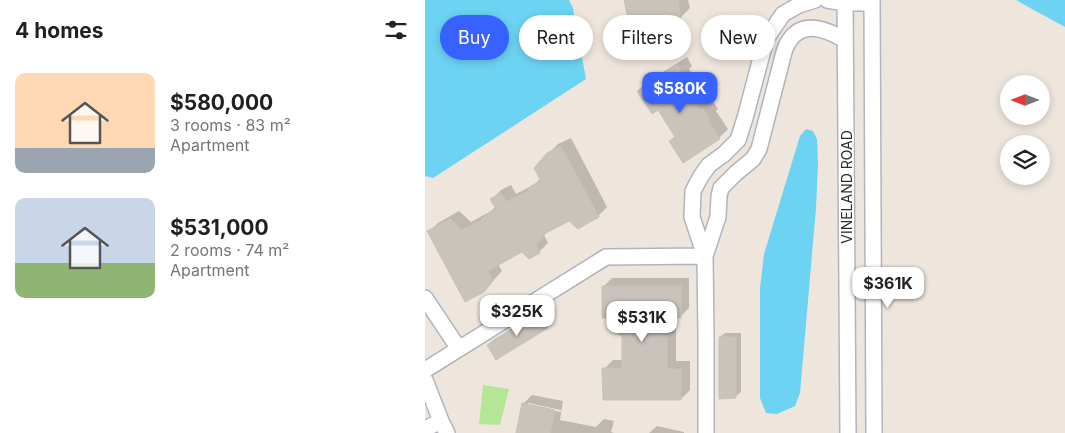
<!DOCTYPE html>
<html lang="en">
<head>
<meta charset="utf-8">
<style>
  :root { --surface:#fff; --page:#f6f6f6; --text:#202124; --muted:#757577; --accent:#3862ff }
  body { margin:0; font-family:Inter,sans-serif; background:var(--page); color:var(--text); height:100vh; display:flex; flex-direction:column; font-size:19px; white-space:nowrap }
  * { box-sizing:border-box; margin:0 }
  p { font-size:16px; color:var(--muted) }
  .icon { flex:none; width:28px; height:28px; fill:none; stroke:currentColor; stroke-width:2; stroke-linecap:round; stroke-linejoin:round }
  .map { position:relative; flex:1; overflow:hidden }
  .panel { display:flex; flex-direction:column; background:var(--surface); width:425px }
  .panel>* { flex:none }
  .hud { position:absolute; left:15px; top:15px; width:475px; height:45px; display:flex; gap:10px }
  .needle { width:32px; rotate:270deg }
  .buttons { position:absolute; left:575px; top:75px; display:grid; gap:10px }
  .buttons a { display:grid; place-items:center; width:50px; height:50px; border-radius:50%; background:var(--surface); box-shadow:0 2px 8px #0003; font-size:25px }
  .price { position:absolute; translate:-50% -42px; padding:0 11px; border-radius:10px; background:#fff; color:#222; font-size:16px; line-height:32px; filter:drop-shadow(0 1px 2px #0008) }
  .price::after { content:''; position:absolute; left:50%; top:30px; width:15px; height:11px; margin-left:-8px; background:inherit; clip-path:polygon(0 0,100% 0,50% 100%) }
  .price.on { background:var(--accent); color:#fff }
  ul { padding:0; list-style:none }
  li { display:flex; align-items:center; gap:15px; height:125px; padding:0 15px }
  li span { display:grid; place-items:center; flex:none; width:140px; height:100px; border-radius:10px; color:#555 }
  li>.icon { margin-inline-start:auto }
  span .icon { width:60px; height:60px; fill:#fffc; stroke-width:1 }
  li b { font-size:21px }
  h2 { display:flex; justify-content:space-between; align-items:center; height:60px; padding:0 15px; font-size:21px }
  .pill { padding:0 18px; border-radius:22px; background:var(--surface); box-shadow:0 2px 8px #0003; font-size:18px; line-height:45px }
  .pill.on { background:var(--accent); color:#fff }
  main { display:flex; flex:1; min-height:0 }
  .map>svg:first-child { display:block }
</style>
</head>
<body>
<main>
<section class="panel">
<h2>4 homes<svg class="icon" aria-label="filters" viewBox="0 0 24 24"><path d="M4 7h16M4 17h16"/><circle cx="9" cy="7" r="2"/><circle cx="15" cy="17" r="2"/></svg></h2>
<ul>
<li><span style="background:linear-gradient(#ffd9b3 75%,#9aa5b1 0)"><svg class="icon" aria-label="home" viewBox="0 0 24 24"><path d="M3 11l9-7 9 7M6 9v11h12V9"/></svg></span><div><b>$580,000</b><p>3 rooms · 83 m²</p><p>Apartment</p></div></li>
<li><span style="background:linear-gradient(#c9d6e8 65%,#8fb573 0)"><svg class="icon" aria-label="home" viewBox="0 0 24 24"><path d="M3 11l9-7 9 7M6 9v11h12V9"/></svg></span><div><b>$531,000</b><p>2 rooms · 74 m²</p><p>Apartment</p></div></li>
</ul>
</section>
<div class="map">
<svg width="640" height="433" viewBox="0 0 640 433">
  <rect width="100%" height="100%" fill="#eee6dd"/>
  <path fill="#b4e697" d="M 58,385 L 84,389 L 75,425 L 54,424 Z"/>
  <path fill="#6cd3f3" d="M 0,0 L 144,0 L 148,8 L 161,79 L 8,178 L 0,176 Z
    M 591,0 L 640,0 L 640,27 L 607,9 Z
    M 381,129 L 388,131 L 392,139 L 393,164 L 391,208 L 375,393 L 370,406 L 352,414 L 341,413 L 335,398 L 335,288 L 339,254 L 375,136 Z"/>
  <path fill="#0003" fill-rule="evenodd" d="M 201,0 L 263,0 L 265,8 L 256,17 Z
    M 262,57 L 267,66 L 264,69 L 284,102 L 287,100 L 293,109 L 291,111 L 303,129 L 294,138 L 246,141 L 251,136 L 233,109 L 213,91 L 222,82 Z
    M 146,138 L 182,207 L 173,216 L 144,219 L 122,231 L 119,235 L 123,243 L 114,252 L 97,251 L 73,264 L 77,271 L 68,281 L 4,232 L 13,223 L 34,211 L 46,222 L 66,211 L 71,206 L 67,199 L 76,190 L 86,185 L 91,194 L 110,184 L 116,178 L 123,154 L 133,144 Z
    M 187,278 L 264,278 L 264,308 L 255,317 L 251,317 L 251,361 L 265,361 L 265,390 L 256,399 L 179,369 L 188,360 L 198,360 L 198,333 L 196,316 L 178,287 Z
    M 119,309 L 127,323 L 122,327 L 64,345 L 68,340 Z
    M 300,333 L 316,333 L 316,392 L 311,396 L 295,337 Z
    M 107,395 L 138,401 L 135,420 L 171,427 L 179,419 L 189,421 L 186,432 L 189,433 L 92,433 L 98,404 ZM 103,403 L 136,410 L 136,412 L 103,406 Z
    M 232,426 L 259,432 L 259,433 L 224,433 Z"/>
  <path fill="#c9c3bc" stroke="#c9c2b6" d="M 199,0 L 253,0 L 256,18 L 205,29 Z
    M 252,65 L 259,76 L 255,78 L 275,110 L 278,108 L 285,119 L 283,120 L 295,139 L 258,163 L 244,141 L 250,137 L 233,110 L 227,114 L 212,91 Z
    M 136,146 L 174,217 L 153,229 L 144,221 L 121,233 L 111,245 L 115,253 L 104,259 L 97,252 L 63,271 L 68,281 L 59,292 L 40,302 L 2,231 L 25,219 L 37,230 L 56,220 L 61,215 L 71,209 L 65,199 L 76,193 L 81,202 L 101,192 L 106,186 L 116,181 L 109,168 L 122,153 Z
    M 177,286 L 256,286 L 256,318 L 242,318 L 242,369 L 256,369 L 256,400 L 178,400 L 177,368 L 197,368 L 197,335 L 194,335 L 194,318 L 177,318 Z
    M 114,313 L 123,328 L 71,360 L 62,345 Z
    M 294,337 L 311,337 L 311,398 L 294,399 Z
    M 97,403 L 130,410 L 125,433 L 91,433 Z"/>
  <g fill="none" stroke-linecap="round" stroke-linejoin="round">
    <g stroke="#b1b4bf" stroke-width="18">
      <path id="minor" d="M 402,0 L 420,3 L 447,3
        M 420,0 L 423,433
        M 447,0 L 449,433
        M 280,256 L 293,217 L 294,196 L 296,188 L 311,173 L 328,159 L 334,149 L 359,52 C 360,48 362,44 364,41 C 378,19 403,30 420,40
        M 0,298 L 34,349
        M 0,370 L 181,257 L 280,256
        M 0,380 L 16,421 L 22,433
        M 0,429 L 16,421
        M 281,433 L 281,337 L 280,256 L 267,217 L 268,191 L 276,176 L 284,165 L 299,154 L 313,140 L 320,118 L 341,39 L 358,14 L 374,5 L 390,0"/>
    </g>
    <use href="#minor" stroke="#fff" stroke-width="15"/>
  </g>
  <g text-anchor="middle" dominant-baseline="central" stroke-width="4" stroke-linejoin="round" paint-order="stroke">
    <g font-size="14" fill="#2b2b2b" stroke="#fff">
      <text transform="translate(421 187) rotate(-90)">VINELAND ROAD</text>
    </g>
  </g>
</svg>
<div class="buttons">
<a><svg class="needle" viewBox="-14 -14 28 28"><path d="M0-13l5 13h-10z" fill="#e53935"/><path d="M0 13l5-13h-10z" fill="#757577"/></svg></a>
<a><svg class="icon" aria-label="layers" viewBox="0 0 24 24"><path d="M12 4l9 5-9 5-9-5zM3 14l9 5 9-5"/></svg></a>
</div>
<b class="price on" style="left:255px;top:114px">$580K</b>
<b class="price" style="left:463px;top:309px">$361K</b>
<b class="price" style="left:92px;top:337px">$325K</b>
<b class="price" style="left:217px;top:343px">$531K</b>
<div class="hud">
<a class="pill on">Buy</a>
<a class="pill">Rent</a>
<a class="pill">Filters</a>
<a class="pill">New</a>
</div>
</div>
</main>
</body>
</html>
